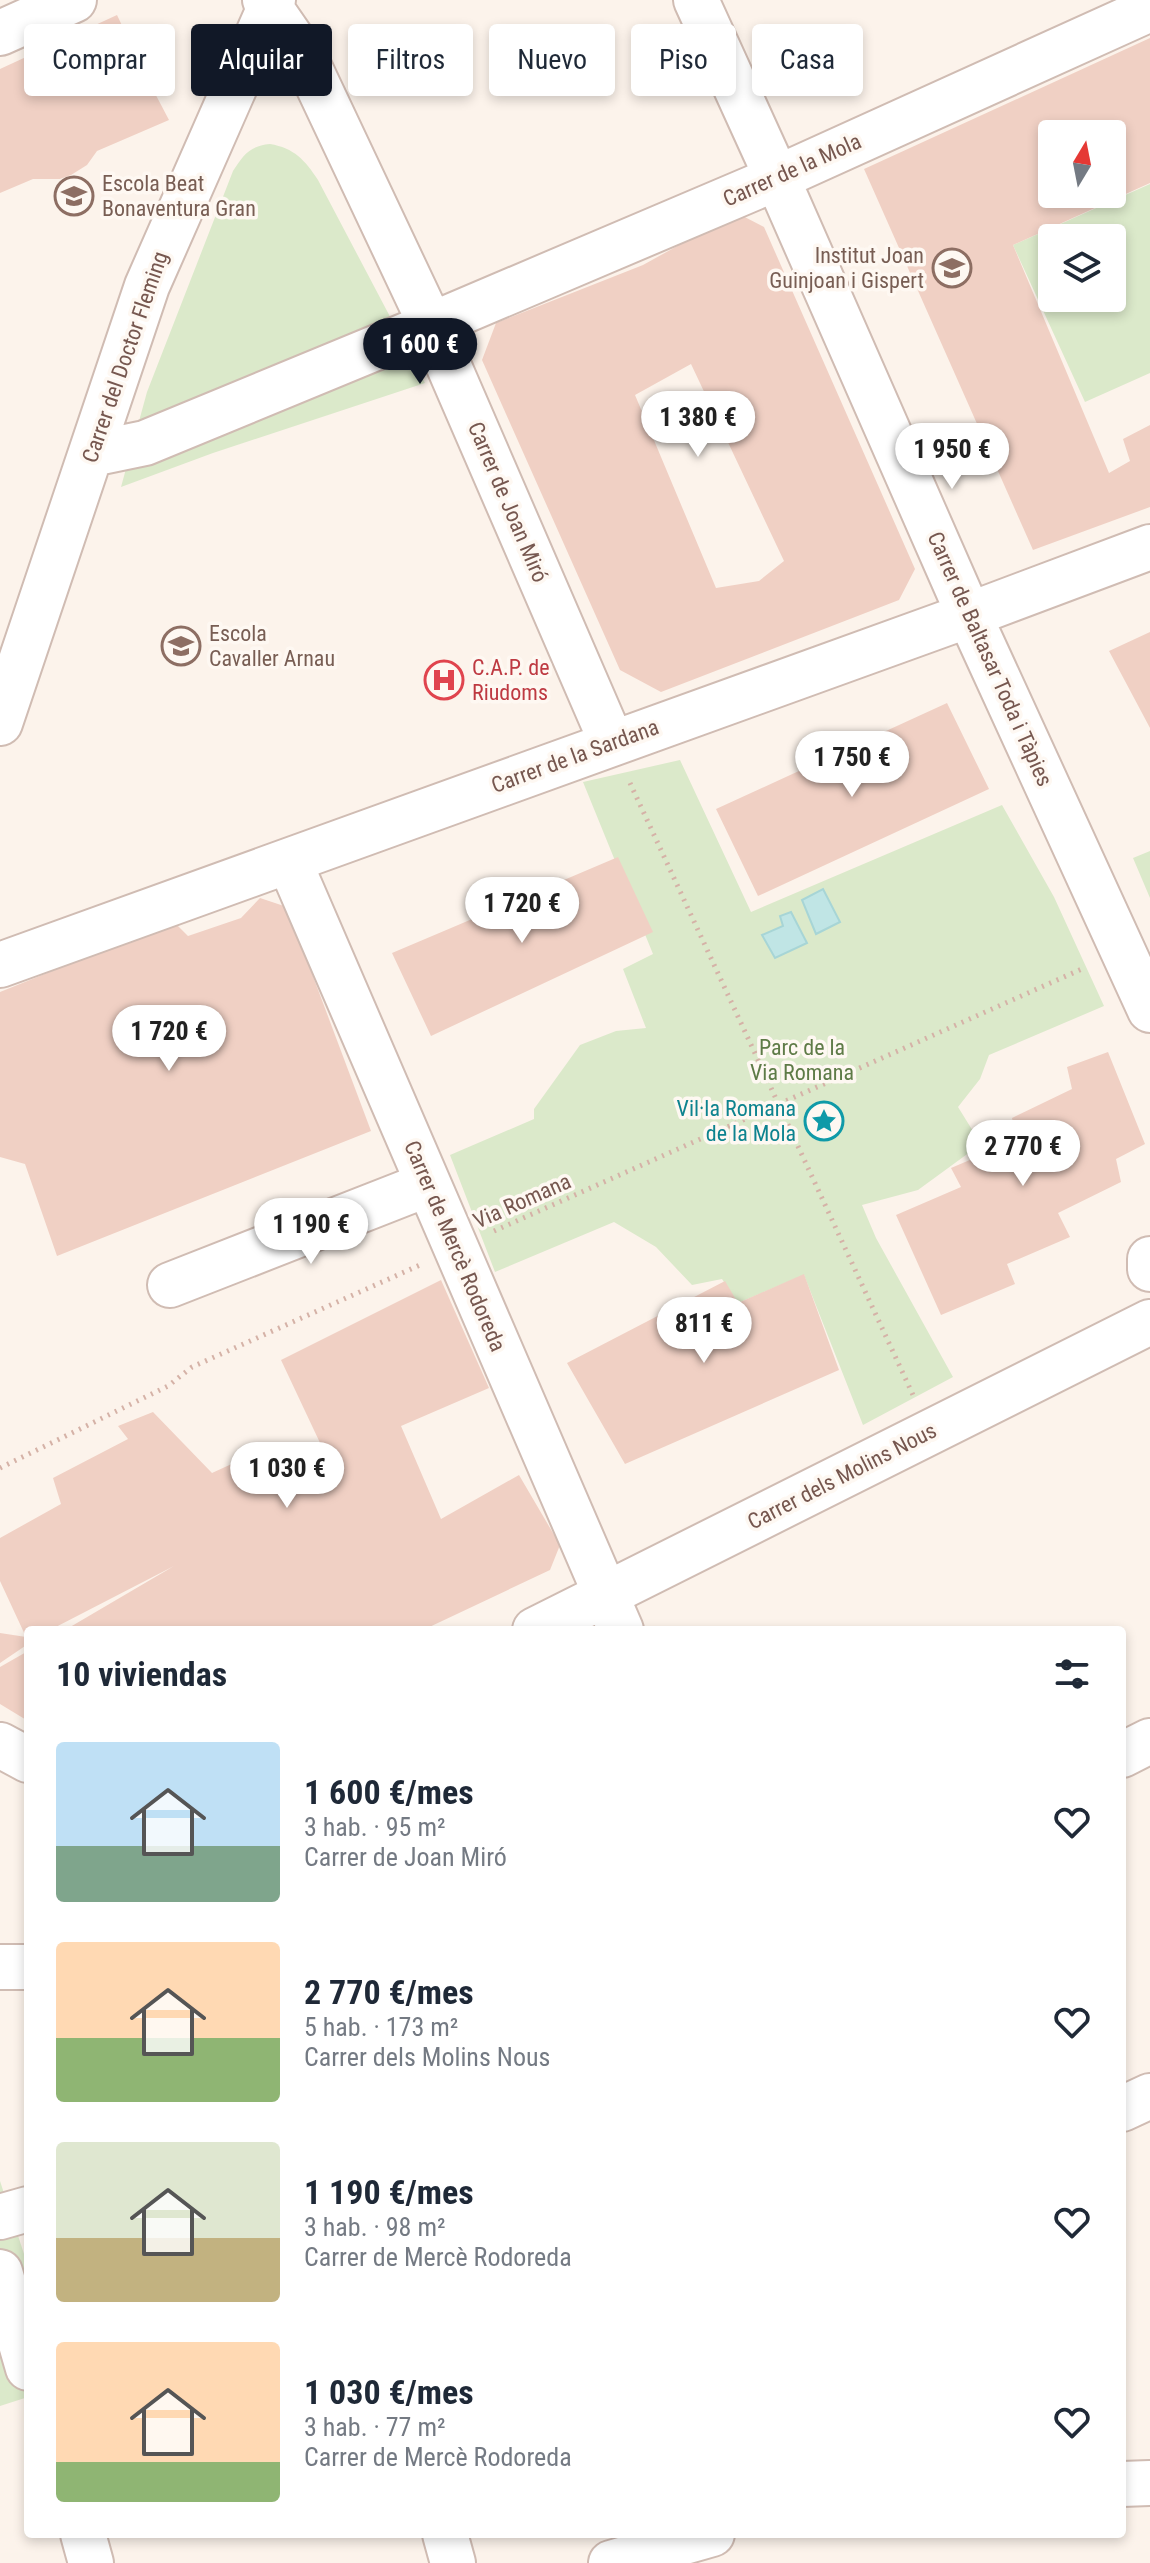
<!DOCTYPE html>
<html lang="es">
<head>
<meta charset="utf-8">
<style>
  :root { --surface:#fff; --page:#f2f2f3; --text:#1f2937; --muted:#747a83; --accent:#111827 }
  body { margin:0; font-family:"Roboto Condensed",sans-serif; background:var(--page); color:var(--text); height:100vh; display:flex; flex-direction:column; font-size:30px; white-space:nowrap }
  * { box-sizing:border-box; margin:0 }
  p { font-size:26px; color:var(--muted) }
  .icon { flex:none; width:44px; height:44px; fill:none; stroke:currentColor; stroke-width:2; stroke-linecap:round; stroke-linejoin:round }
  .map { position:relative; flex:1; overflow:hidden }
  .panel { position:absolute; left:24px; top:1626px; width:1102px; height:912px; display:flex; flex-direction:column; background:var(--surface); border-radius:8px; box-shadow:0 4px 12px #0003 }
  .panel>* { flex:none }
  .guide { position:absolute; left:24px; top:24px; width:1102px; height:72px; display:flex; gap:16px }
  .needle { width:52px; rotate:10deg }
  .buttons { position:absolute; left:1038px; top:120px; display:grid; gap:16px }
  .buttons a { display:grid; place-items:center; width:88px; height:88px; border-radius:8px; background:var(--surface); box-shadow:0 4px 12px #0003; font-size:40px }
  .price { position:absolute; translate:-50% -68px; padding:0 18px; border-radius:28px; background:#fff; color:#222; font-size:26px; line-height:52px; filter:drop-shadow(0 2px 4px #0008) }
  .price::after { content:''; position:absolute; left:50%; top:48px; width:24px; height:18px; margin-left:-12px; background:inherit; clip-path:polygon(0 0,100% 0,50% 100%) }
  .price.active { background:var(--accent); color:#fff }
  ul { padding:0; list-style:none }
  li { display:flex; align-items:center; gap:24px; height:200px; padding:0 32px }
  li span { display:grid; place-items:center; flex:none; width:224px; height:160px; border-radius:8px; color:#555 }
  li>.icon { margin-inline-start:auto }
  span .icon { width:96px; height:96px; fill:#fffc; stroke-width:1 }
  li b { font-size:34px }
  h2 { display:flex; justify-content:space-between; align-items:center; height:96px; padding:0 32px; font-size:34px }
  .pill { padding:0 28px; border-radius:8px; background:var(--surface); box-shadow:0 4px 12px #0003; font-size:28px; line-height:72px }
  .pill.active { background:var(--accent); color:#fff }
  .map>svg:first-child { display:block }
</style>
</head>
<body>
<div class="map">
<svg width="1150" height="2563" viewBox="0 0 1150 2563">
  <rect width="100%" height="100%" fill="#fcf3eb"/>
  <path fill="#dbe9ca" fill-rule="evenodd" d="M 270,144 C 294,148 305,160 318,180 L 425,383 L 213,453 L 121,487 L 147,392 L 233,171 C 244,154 250,146 270,144 Z
    M 1150,184 L 1150,373 L 1085,402 L 1013,245 ZM 1052,238 L 1112,238 L 1112,298 L 1052,298 Z
    M 680,760 L 751,912 L 1002,805 L 1054,897 L 1104,1006 L 989,1055 L 980,1079 L 958,1107 L 981,1144 L 918,1190 L 862,1205 L 876,1238 L 953,1377 L 863,1425 L 804,1275 L 738,1303 L 722,1279 L 692,1285 L 656,1247 L 614,1222 L 495,1272 L 450,1155 L 534,1119 L 534,1109 L 580,1045 L 616,1031 L 646,1028 L 623,969 L 653,954 L 583,782 Z
    M 1150,851 L 1150,898 L 1133,858 Z
    M 0,2181 L 28,2266 L 28,2397 L 0,2406 Z"/>
  <path fill="#c0e5e5" stroke="#a7d5d6" stroke-width="2" d="M 823,889 L 840,922 L 816,934 L 802,900 Z
    M 791,912 L 807,943 L 775,958 L 762,935 L 783,926 L 780,916 Z"/>
  <path fill="#f0d0c4" fill-rule="evenodd" d="M 117,15 L 128,38 L 150,35 L 167,72 L 149,82 L 169,120 L 97,151 L 87,165 L 71,175 L 60,179 L 33,179 L 0,193 L 0,69 Z
    M 1150,38 L 1150,183 L 1013,245 L 1109,473 L 1130,461 L 1123,439 L 1150,425 L 1150,507 L 1033,550 L 864,169 ZM 1052,134 L 1112,134 L 1112,194 L 1052,194 Z
    M 737,213 L 764,227 L 915,569 L 899,600 L 661,692 L 620,670 L 482,360 L 496,323 L 643,265 ZM 691,364 L 784,561 L 759,581 L 716,588 L 635,395 Z
    M 1150,632 L 1150,728 L 1109,651 Z
    M 947,703 L 989,789 L 758,896 L 716,809 Z
    M 618,857 L 653,932 L 431,1036 L 392,953 Z
    M 260,898 L 287,907 L 371,1131 L 57,1256 L 25,1164 L 0,1157 L 0,992 L 174,922 L 188,936 L 241,918 Z
    M 1108,1052 L 1145,1144 L 1116,1159 L 1121,1182 L 1058,1213 L 1070,1237 L 1007,1264 L 1015,1284 L 941,1315 L 896,1215 L 961,1187 L 951,1168 L 1017,1140 L 1012,1118 L 1072,1089 L 1067,1067 Z
    M 804,1274 L 839,1370 L 625,1464 L 567,1363 L 725,1281 L 738,1303 Z
    M 441,1280 L 489,1388 L 401,1426 L 441,1519 L 519,1475 L 560,1545 L 550,1570 L 423,1630 L 65,1630 L 174,1566 L 50,1630 L 28,1630 L 28,1644 L 0,1663 L 0,1633 L 26,1637 L 0,1581 L 0,1538 L 61,1504 L 53,1478 L 128,1439 L 118,1426 L 153,1412 L 212,1473 L 249,1456 L 264,1470 L 319,1444 L 329,1462 L 281,1360 Z
    M 28,1651 L 28,1721 L 0,1704 L 0,1667 Z"/>
  <g fill="none" stroke-linecap="round" stroke-linejoin="round">
    <g stroke="#d0bcb3" stroke-width="48">
      <path id="minor" d="M 265,0 L 305,58 L 431,325 L 612,743
        M 696,0 L 777,178 L 969,615 L 1150,1010
        M 0,33 L 74,0
        M 92,454 L 145,443 L 431,325 L 777,178 L 1150,9
        M 0,723 L 147,286 L 273,0
        M 289,861 L 621,1630
        M 0,965 L 969,615 L 1150,547
        M 1150,1259 L 1150,1269
        M 170,1285 L 428,1184
        M 535,1630 L 1150,1322
        M 0,1745 L 28,1760
        M 1122,1755 L 1150,1741
        M 0,1967 L 28,1967
        M 1122,2109 L 1150,2096
        M 0,2217 L 28,2209
        M 0,2272 L 28,2368
        M 1122,2484 L 1150,2483
        M 83,2534 L 91,2563
        M 445,2534 L 453,2563
        M 611,2563 L 712,2534"/>
    </g>
    <path stroke="#d5b2a7" stroke-width="5" stroke-dasharray="2 6" stroke-linecap="butt" d="M 630,783 L 913,1395
      M 494,1231 L 1084,968
      M 0,1468 L 168,1386 L 192,1367 L 420,1265"/>
    <use href="#minor" stroke="#fff" stroke-width="44"/>
  </g>
  <defs>
    <g id="school-ring" transform="scale(2)"><circle r="9.5" fill="#fef8f2" stroke="#8d6e63" stroke-width="1.5"/><path d="M0-5L7-2L0 1L-7-2ZM-4 1L0 2.5L4 1V4Q0 6-4 4Z" fill="#8d6e63"/></g>
    <g id="hospital-ring" transform="scale(2)"><circle r="9.5" fill="#fef8f2" stroke="#e0444e" stroke-width="1.5"/><path d="M-5-5h3v3.5h4V-5h3V5h-3V1.5h-4V5h-3Z" fill="#e0444e"/></g>
    <g id="sight-ring" transform="scale(2)"><circle r="9.5" fill="#fef8f2" stroke="#0f9aa8" stroke-width="1.5"/><path d="M0-6L1.8-2.2L6-1.7L2.9 1.2L3.7 5.4L0 3.3L-3.7 5.4L-2.9 1.2L-6-1.7L-1.8-2.2Z" fill="#0f9aa8"/></g>
  </defs>
  <g fill-rule="evenodd">
    <use href="#school-ring" x="74" y="196"/>
    <use href="#school-ring" x="952" y="268"/>
    <use href="#school-ring" x="181" y="646"/>
    <use href="#hospital-ring" x="444" y="680"/>
    <use href="#sight-ring" x="824" y="1121"/>
  </g>
  <g text-anchor="middle" dominant-baseline="central" stroke-width="7" stroke-linejoin="round" paint-order="stroke">
    <g font-size="22" fill="#76574f" stroke="#fef8f2">
      <text transform="translate(792 170) rotate(-24)">Carrer de la Mola</text>
      <text transform="translate(125 357) rotate(-71)">Carrer del Doctor Fleming</text>
      <text transform="translate(508 502) rotate(67)">Carrer de Joan Miró</text>
      <text transform="translate(990 659) rotate(66)">Carrer de Baltasar Toda i Tàpies</text>
      <text transform="translate(575 756) rotate(-20)">Carrer de la Sardana</text>
      <text transform="translate(522 1201) rotate(-24)">Via Romana</text>
      <text transform="translate(455 1246) rotate(67)">Carrer de Mercè Rodoreda</text>
      <text transform="translate(842 1476) rotate(-27)">Carrer dels Molins Nous</text>
    </g>
    <g font-size="22" fill="#785e54" stroke="#fef8f2" text-anchor="start">
      <text x="102" y="183">Escola Beat<tspan x="102" dy="25">Bonaventura Gran</tspan></text>
      <text x="924" y="255" text-anchor="end">Institut Joan<tspan x="924" dy="25">Guinjoan i Gispert</tspan></text>
      <text x="209" y="633">Escola<tspan x="209" dy="25">Cavaller Arnau</tspan></text>
    </g>
    <g font-size="22" fill="#be3a42" stroke="#fef8f2" text-anchor="start">
      <text x="472" y="667">C.A.P. de<tspan x="472" dy="25">Riudoms</tspan></text>
    </g>
    <g font-size="22" fill="#5e7b47" stroke="#fef8f2">
      <text x="802" y="1047">Parc de la<tspan x="802" dy="25">Via Romana</tspan></text>
    </g>
    <g font-size="22" fill="#0d838f" stroke="#fef8f2" text-anchor="end">
      <text x="796" y="1108">Vil·la Romana<tspan x="796" dy="25">de la Mola</tspan></text>
    </g>
  </g>
</svg>
<div class="buttons">
<a><svg class="needle" viewBox="-14 -14 28 28"><path d="M0-13l5 13h-10z" fill="#e53935"/><path d="M0 13l5-13h-10z" fill="#747a83"/></svg></a>
<a><svg class="icon" aria-label="layers" viewBox="0 0 24 24"><path d="M12 4l9 5-9 5-9-5zM3 14l9 5 9-5"/></svg></a>
</div>
<b class="price active" style="left:420px;top:386px">1 600 €</b>
<b class="price" style="left:698px;top:459px">1 380 €</b>
<b class="price" style="left:952px;top:491px">1 950 €</b>
<b class="price" style="left:852px;top:799px">1 750 €</b>
<b class="price" style="left:522px;top:945px">1 720 €</b>
<b class="price" style="left:169px;top:1073px">1 720 €</b>
<b class="price" style="left:1023px;top:1188px">2 770 €</b>
<b class="price" style="left:311px;top:1266px">1 190 €</b>
<b class="price" style="left:704px;top:1365px">811 €</b>
<b class="price" style="left:287px;top:1510px">1 030 €</b>
<div class="guide">
<a class="pill">Comprar</a>
<a class="pill active">Alquilar</a>
<a class="pill">Filtros</a>
<a class="pill">Nuevo</a>
<a class="pill">Piso</a>
<a class="pill">Casa</a>
</div>
<section class="panel">
<h2>10 viviendas<svg class="icon" aria-label="filters" viewBox="0 0 24 24"><path d="M4 7h16M4 17h16"/><circle cx="9" cy="7" r="2"/><circle cx="15" cy="17" r="2"/></svg></h2>
<ul>
<li><span style="background:linear-gradient(#bfe0f5 65%,#7fa58c 0)"><svg class="icon" aria-label="home" viewBox="0 0 24 24"><path d="M3 11l9-7 9 7M6 9v11h12V9"/></svg></span><div><b>1 600 €/mes</b><p>3 hab. · 95 m²</p><p>Carrer de Joan Miró</p></div><svg class="icon" aria-label="heart" viewBox="0 0 24 24"><path d="M12 20l-8-8c-3-5 5-10 8-4 3-6 11-1 8 4z"/></svg></li>
<li><span style="background:linear-gradient(#ffd9b3 60%,#8fb573 0)"><svg class="icon" aria-label="home" viewBox="0 0 24 24"><path d="M3 11l9-7 9 7M6 9v11h12V9"/></svg></span><div><b>2 770 €/mes</b><p>5 hab. · 173 m²</p><p>Carrer dels Molins Nous</p></div><svg class="icon" aria-label="heart" viewBox="0 0 24 24"><path d="M12 20l-8-8c-3-5 5-10 8-4 3-6 11-1 8 4z"/></svg></li>
<li><span style="background:linear-gradient(#dfe7d0 60%,#c2b280 0)"><svg class="icon" aria-label="home" viewBox="0 0 24 24"><path d="M3 11l9-7 9 7M6 9v11h12V9"/></svg></span><div><b>1 190 €/mes</b><p>3 hab. · 98 m²</p><p>Carrer de Mercè Rodoreda</p></div><svg class="icon" aria-label="heart" viewBox="0 0 24 24"><path d="M12 20l-8-8c-3-5 5-10 8-4 3-6 11-1 8 4z"/></svg></li>
<li><span style="background:linear-gradient(#ffd9b3 75%,#8fb573 0)"><svg class="icon" aria-label="home" viewBox="0 0 24 24"><path d="M3 11l9-7 9 7M6 9v11h12V9"/></svg></span><div><b>1 030 €/mes</b><p>3 hab. · 77 m²</p><p>Carrer de Mercè Rodoreda</p></div><svg class="icon" aria-label="heart" viewBox="0 0 24 24"><path d="M12 20l-8-8c-3-5 5-10 8-4 3-6 11-1 8 4z"/></svg></li>
</ul>
</section>
</div>
</body>
</html>
